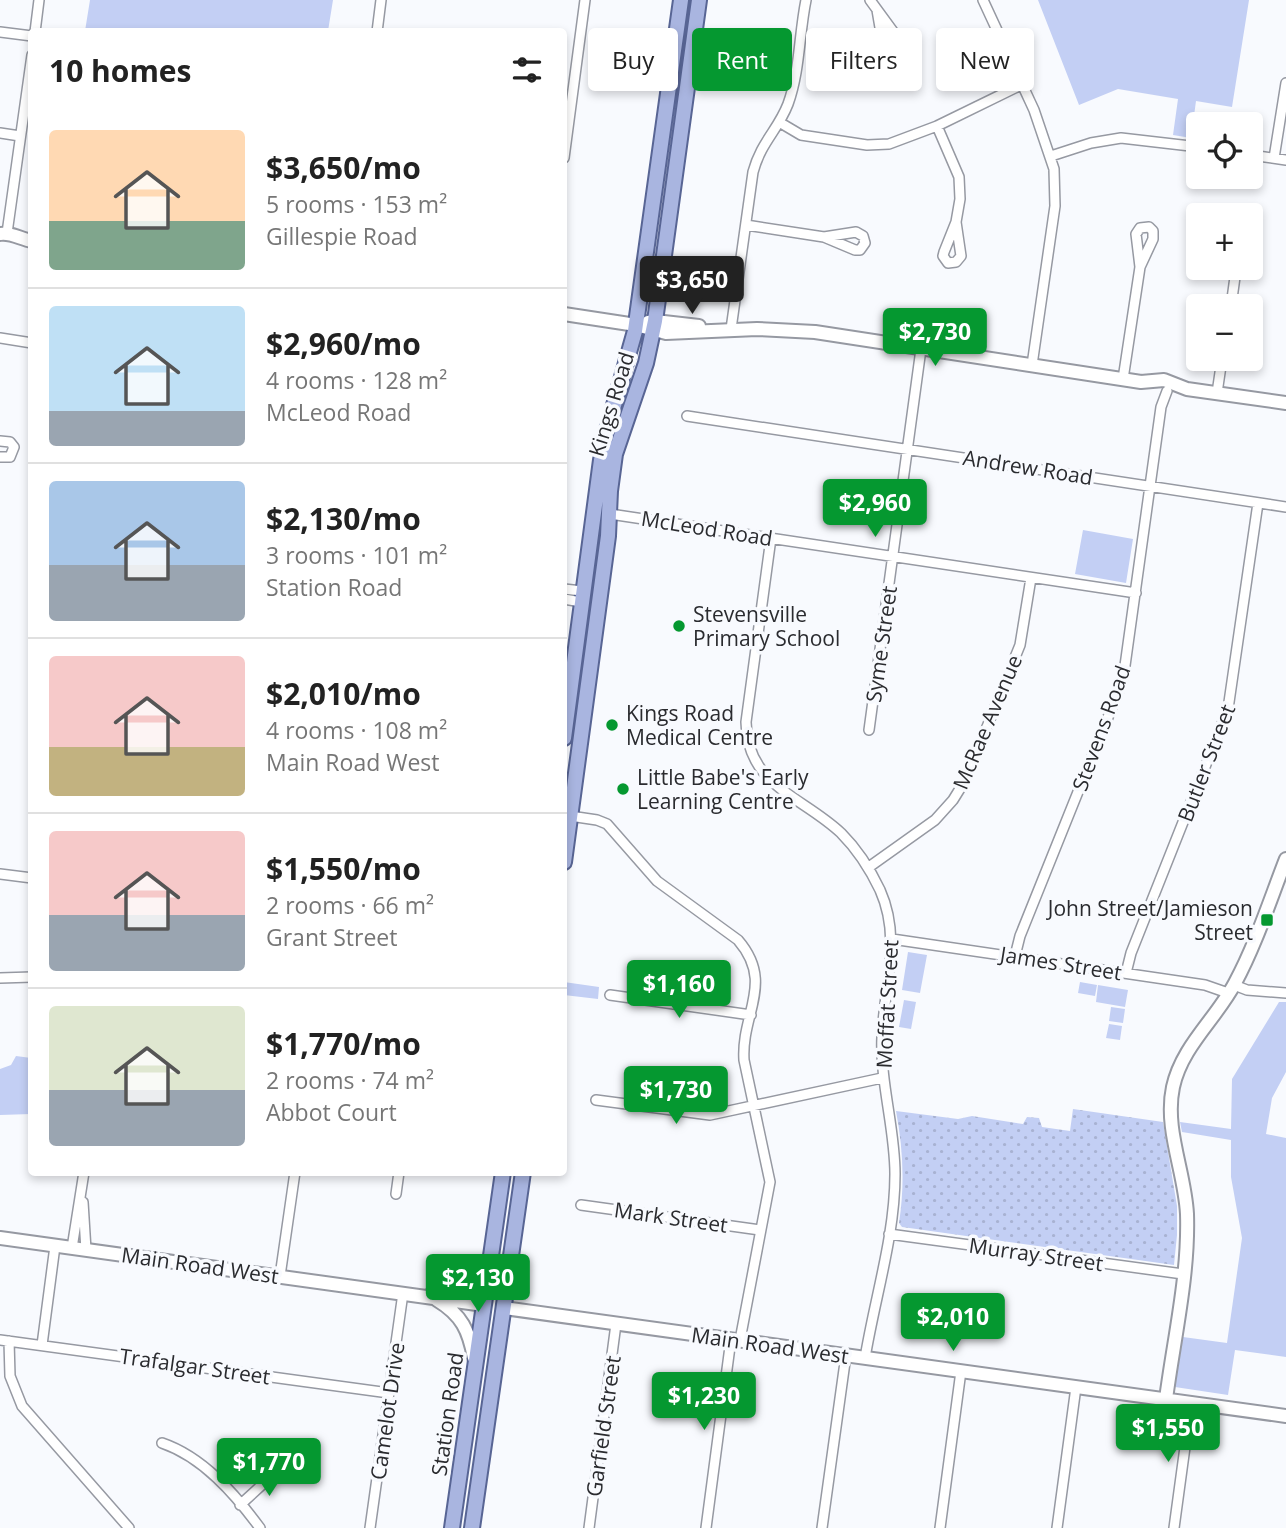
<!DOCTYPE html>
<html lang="en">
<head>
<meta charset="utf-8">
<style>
  :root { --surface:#fff; --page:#f6f6f6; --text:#222; --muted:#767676; --line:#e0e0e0; --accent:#059830 }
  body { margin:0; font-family:"Open Sans",sans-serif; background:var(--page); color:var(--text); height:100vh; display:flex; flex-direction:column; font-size:26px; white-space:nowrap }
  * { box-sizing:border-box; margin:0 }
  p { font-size:23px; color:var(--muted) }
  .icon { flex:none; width:38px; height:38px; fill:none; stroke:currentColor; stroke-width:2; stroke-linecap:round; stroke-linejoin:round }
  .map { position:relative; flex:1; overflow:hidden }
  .details { position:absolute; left:28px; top:28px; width:539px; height:1148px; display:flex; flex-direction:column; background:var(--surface); border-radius:7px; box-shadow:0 4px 10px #0003 }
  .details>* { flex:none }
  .guide { position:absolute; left:588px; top:28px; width:592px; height:63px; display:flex; gap:14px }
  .controls { position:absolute; left:1186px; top:112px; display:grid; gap:14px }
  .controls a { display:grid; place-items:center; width:77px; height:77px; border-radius:7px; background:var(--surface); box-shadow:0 4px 10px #0003; font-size:35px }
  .price { position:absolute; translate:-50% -60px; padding:0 16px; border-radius:7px; background:var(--accent); color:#fff; font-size:23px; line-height:46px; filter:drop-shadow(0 2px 4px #0008) }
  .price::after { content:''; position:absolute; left:50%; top:42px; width:21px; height:16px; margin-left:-10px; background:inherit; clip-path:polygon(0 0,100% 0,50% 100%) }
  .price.on { background:#222; color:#fff }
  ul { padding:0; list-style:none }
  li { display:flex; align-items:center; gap:21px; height:175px; padding:0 21px }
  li+li { border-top:2px solid var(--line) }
  li span { display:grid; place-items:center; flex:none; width:196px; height:140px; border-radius:7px; color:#555 }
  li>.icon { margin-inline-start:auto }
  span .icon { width:84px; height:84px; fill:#fffc; stroke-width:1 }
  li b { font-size:30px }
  h2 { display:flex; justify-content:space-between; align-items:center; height:84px; padding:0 21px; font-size:30px }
  .pill { padding:0 24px; border-radius:7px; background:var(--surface); box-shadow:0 4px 10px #0003; font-size:24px; line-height:63px }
  .pill.on { background:var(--accent); color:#fff }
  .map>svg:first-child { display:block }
</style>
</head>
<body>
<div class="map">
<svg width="1286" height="1528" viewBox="0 0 1286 1528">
  <defs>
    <pattern id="grass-dots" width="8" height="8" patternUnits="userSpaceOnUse" patternTransform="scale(1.75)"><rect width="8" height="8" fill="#c3cff4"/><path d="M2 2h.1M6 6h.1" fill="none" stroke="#a8b2d2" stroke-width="1.8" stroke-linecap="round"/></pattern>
  </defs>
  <rect width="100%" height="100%" fill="#f8fafe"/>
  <path fill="url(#grass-dots)" d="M 1073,1109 L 1163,1122 L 1177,1206 L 1177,1235 L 1174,1265 L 902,1227 L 899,1223 C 905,1184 903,1148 896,1111 L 958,1119 L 972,1116 L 1023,1124 L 1027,1117 L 1039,1118 L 1042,1127 L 1070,1131 Z"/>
  <path fill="#c3cff4" d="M 90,0 L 333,0 L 328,31 L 85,31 Z
    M 1038,0 L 1249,0 L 1232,107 L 1196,101 L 1191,138 L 1173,135 L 1178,99 L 1118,89 L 1079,105 Z
    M 1083,530 L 1133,539 L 1126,583 L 1075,574 Z
    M 908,952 L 927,955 L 920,993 L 902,990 Z
    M 564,982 L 599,987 L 598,999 L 564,995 Z
    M 1080,982 L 1097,985 L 1095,996 L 1078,993 Z
    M 1098,985 L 1128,990 L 1125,1007 L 1096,1002 Z
    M 904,1000 L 916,1002 L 911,1029 L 899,1027 Z
    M 1279,1002 L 1286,1002 L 1286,1072 L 1272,1098 L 1266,1134 L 1286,1138 L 1286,1357 L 1235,1350 L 1228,1395 L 1175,1387 L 1183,1337 L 1227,1343 L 1242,1238 L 1231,1177 L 1231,1140 L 1182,1132 L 1180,1122 L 1231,1129 L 1232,1079 Z
    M 1111,1007 L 1125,1009 L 1123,1023 L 1109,1021 Z
    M 1109,1024 L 1122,1026 L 1120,1040 L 1106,1038 Z
    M 16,1056 L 31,1058 L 31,1114 L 0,1115 L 0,1069 L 11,1065 Z"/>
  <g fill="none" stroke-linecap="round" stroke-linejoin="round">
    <g stroke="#9699a2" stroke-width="12">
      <path id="street" d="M 870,0 L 900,41 L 900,46 L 896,50 L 888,51 L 883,45 L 877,10
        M 983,0 L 1034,110 L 1054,169 L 1055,206 L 1032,365
        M 0,32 L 32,36
        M 35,32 L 39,0
        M 377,32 L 381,0
        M 779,122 L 801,135 L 867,145 L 889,144 L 937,126 L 1023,84
        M 937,126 L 959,177 L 960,199 L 956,222 L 961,256 L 956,262 L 948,263 L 943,256 L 944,252 L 956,222
        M 0,133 L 20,136
        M 1251,155 L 1286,160
        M 1051,156 L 1091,143 L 1121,138 L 1199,147
        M 564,158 L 585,0
        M 1274,158 L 1286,83
        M 746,225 L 824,237 L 856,232 L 863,236 L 865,243 L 860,250 L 855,250 L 824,237
        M 7,233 L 32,55
        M 1231,306 L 1235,277 L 1240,268
        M 731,329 L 753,172 C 761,142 778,130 788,104 C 800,71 799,34 806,0
        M 0,338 L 32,343
        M 1123,379 L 1140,267 L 1153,239 L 1153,231 L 1149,227 L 1140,228 L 1136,234 L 1140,267
        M 1217,393 L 1222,359
        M 687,416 L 1286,507
        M 0,441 L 10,442 L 14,447 L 10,457 L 0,457
        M 610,514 L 1136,593
        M 771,538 L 746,722 C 747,786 802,796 841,833 C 858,850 870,869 880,890 C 902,939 884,986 882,1037 C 880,1083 895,1128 895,1174 C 895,1236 875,1297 865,1358
        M 564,589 L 582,591
        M 564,599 L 581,602
        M 869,730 L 921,349
        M 570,816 L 597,820 L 607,824 L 657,881 L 738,940 C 775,983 741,1013 744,1060 L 770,1182 L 740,1340
        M 869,867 L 935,820 L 953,800 L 966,779 L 1020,645 L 1031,578
        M 0,874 L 32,878
        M 892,939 L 1205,985 L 1228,993
        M 1015,956 L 1020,936 L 1123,680 L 1161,407 L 1167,391
        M 1126,973 L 1131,953 L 1228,709 L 1258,503
        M 0,978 L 32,977
        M 1234,985 L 1247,990 L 1286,993
        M 610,995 L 751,1015
        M 596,1100 L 710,1115 L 882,1078
        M 396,1194 L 399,1172
        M 83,1202 L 86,1250
        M 581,1205 L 760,1230
        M 889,1234 L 1183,1274
        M 72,1248 L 84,1172
        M 280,1276 L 295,1172
        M 0,1340 L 389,1393
        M 9,1341 L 10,1376 L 22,1406 L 129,1528
        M 42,1345 L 55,1246
        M 162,1443 C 203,1457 235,1494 260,1528
        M 240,1505 L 265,1482 L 285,1471
        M 370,1528 L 403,1293
        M 589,1528 L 616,1324
        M 706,1528 L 731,1339
        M 822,1528 L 846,1355
        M 940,1528 L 961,1371
        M 1057,1528 L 1076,1387
        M 1174,1528 L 1191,1403"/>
    </g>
    <g stroke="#9699a2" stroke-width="16">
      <path id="secondary" d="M 0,234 C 10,232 21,239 32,241
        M 564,314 L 636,325 L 666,333 L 757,329 L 815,332 L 1141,382 L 1164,380 L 1187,389 L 1286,403
        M 648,322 L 655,321 L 699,326
        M 0,1238 L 484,1305
        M 432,1293 L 471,1286 L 488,1272
        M 437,1300 C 462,1315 469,1331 474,1358
        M 504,1308 L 1286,1416
        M 1166,1399 C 1174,1338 1189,1275 1187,1214 C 1185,1172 1164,1129 1173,1087 C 1182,1046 1216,1019 1235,983 C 1256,944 1270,900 1286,859"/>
    </g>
    <g stroke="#586594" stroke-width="18">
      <path id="primary" d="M 564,738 L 601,460 L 607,430 L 635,331 L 681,0
        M 564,862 L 608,536 L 610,491 L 615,454 L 646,363 L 655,321 L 699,0
        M 452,1528 L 503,1172
        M 472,1528 L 523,1172"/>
    </g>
    <use href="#street" stroke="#fff" stroke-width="9"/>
    <use href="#secondary" stroke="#fff" stroke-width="12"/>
    <use href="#primary" stroke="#a9b5e0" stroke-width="14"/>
  </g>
  <g fill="#059830" stroke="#f8fafe" stroke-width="2.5">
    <circle cx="679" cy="626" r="7"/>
    <circle cx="612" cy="725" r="7"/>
    <circle cx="623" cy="789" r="7"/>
    <rect x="1260" y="913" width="14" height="14" rx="3.5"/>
  </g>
  <g text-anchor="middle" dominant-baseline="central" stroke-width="7" stroke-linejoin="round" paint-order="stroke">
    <g font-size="21" fill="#2a2b2f" stroke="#f8fafe">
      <text transform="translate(611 404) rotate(-73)">Kings Road</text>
      <text transform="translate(1028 467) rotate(9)">Andrew Road</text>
      <text transform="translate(707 528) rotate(9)">McLeod Road</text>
      <text transform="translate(881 644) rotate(-82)">Syme Street</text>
      <text transform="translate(987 722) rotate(-67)">McRae Avenue</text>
      <text transform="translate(1101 728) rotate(-70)">Stevens Road</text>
      <text transform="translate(1206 763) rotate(-69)">Butler Street</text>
      <text transform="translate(1061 963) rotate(9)">James Street</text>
      <text transform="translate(887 1004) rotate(-87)">Moffat Street</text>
      <text transform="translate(671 1217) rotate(8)">Mark Street</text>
      <text transform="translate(1036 1254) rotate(8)">Murray Street</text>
      <text transform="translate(200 1265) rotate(8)">Main Road West</text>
      <text transform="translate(770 1345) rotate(8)">Main Road West</text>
      <text transform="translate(195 1366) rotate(8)">Trafalgar Street</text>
      <text transform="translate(387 1411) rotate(-82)">Camelot Drive</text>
      <text transform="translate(447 1414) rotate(-82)">Station Road</text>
      <text transform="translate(603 1426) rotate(-82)">Garfield Street</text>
    </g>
    <g font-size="21" fill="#2a2b2f" stroke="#f8fafe" text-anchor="start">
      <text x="693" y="614">Stevensville<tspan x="693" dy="24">Primary School</tspan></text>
      <text x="626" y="713">Kings Road<tspan x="626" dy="24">Medical Centre</tspan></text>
      <text x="637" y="777">Little Babe's Early<tspan x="637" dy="24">Learning Centre</tspan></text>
      <text x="1253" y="908" text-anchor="end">John Street/Jamieson<tspan x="1253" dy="24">Street</tspan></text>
    </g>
  </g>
</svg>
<div class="controls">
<a><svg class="icon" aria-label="locate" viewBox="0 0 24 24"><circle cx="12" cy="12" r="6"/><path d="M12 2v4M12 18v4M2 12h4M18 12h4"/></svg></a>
<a>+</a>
<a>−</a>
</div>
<b class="price on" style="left:692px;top:316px">$3,650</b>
<b class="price" style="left:935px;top:368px">$2,730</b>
<b class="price" style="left:875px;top:539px">$2,960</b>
<b class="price" style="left:679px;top:1020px">$1,160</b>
<b class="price" style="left:676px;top:1126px">$1,730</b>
<b class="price" style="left:478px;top:1314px">$2,130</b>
<b class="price" style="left:953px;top:1353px">$2,010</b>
<b class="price" style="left:704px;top:1432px">$1,230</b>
<b class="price" style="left:1168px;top:1464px">$1,550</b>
<b class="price" style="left:269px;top:1498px">$1,770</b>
<div class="guide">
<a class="pill">Buy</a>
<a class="pill on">Rent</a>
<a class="pill">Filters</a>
<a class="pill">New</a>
</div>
<section class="details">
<h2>10 homes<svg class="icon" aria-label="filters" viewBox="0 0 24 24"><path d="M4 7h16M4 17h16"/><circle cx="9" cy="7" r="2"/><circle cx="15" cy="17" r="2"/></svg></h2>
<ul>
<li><span style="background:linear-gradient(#ffd9b3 65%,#7fa58c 0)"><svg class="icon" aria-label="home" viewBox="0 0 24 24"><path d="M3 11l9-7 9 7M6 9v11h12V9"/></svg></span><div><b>$3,650/mo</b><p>5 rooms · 153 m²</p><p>Gillespie Road</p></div></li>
<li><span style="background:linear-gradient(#bfe0f5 75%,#9aa5b1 0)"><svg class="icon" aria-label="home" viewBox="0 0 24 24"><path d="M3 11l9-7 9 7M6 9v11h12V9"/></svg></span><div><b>$2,960/mo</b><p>4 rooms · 128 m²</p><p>McLeod Road</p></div></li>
<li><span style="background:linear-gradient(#a9c7e8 60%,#9aa5b1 0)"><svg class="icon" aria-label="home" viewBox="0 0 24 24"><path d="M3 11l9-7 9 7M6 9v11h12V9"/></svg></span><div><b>$2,130/mo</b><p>3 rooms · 101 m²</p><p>Station Road</p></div></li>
<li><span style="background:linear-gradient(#f6c9c9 65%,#c2b280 0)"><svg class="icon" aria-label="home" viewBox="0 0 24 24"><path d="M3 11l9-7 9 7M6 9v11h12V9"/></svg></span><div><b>$2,010/mo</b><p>4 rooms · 108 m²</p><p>Main Road West</p></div></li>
<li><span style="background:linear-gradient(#f6c9c9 60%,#9aa5b1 0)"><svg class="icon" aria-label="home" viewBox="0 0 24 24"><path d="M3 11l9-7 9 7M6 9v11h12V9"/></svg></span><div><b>$1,550/mo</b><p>2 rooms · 66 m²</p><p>Grant Street</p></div></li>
<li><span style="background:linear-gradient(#dfe7d0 60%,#9aa5b1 0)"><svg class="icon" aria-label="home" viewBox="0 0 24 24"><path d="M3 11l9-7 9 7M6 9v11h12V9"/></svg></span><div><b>$1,770/mo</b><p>2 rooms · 74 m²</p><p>Abbot Court</p></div></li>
</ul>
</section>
</div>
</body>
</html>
